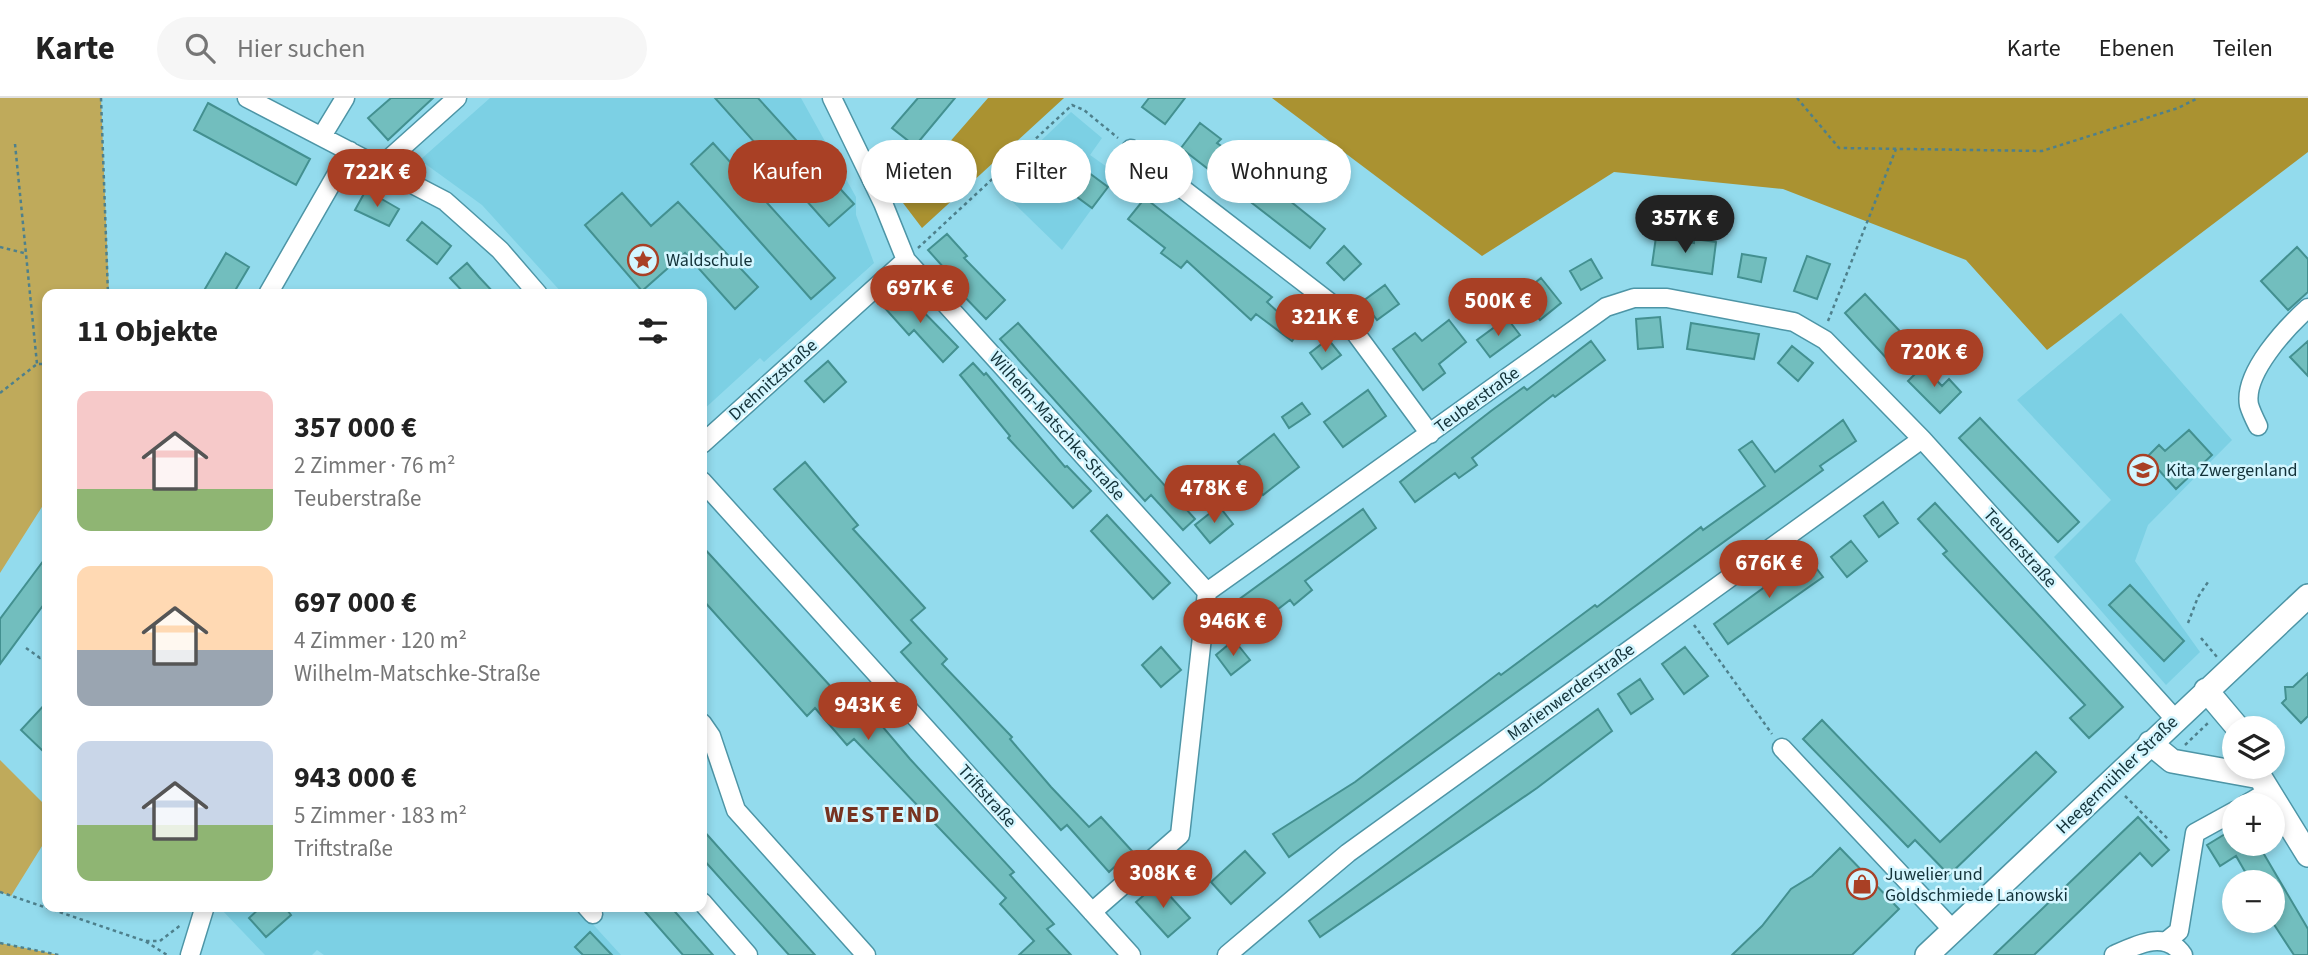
<!DOCTYPE html>
<html lang="de">
<head>
<meta charset="utf-8">
<style>
  :root { --surface:#fff; --page:#f6f6f6; --text:#222; --muted:#767676; --line:#e0e0e0; --accent:#a94025 }
  body { margin:0; font-family:"Source Sans 3",sans-serif; background:var(--page); color:var(--text); height:100vh; display:flex; flex-direction:column; font-size:26px; white-space:nowrap }
  * { box-sizing:border-box; margin:0 }
  p { font-size:23px; color:var(--muted) }
  .icon { flex:none; width:38px; height:38px; fill:none; stroke:currentColor; stroke-width:2; stroke-linecap:round; stroke-linejoin:round }
  .map { position:relative; flex:1; overflow:hidden }
  .sheet { position:absolute; left:42px; top:191px; width:665px; height:623px; display:flex; flex-direction:column; background:var(--surface); border-radius:14px; box-shadow:0 4px 10px #0003 }
  .sheet>* { flex:none }
  .banner { position:absolute; left:728px; top:42px; width:665px; height:63px; display:flex; gap:14px }
  .fabs { position:absolute; left:2222px; top:618px; display:grid; gap:14px }
  .fabs a { display:grid; place-items:center; width:63px; height:63px; border-radius:50%; background:var(--surface); box-shadow:0 4px 10px #0003; font-size:35px }
  .price { position:absolute; translate:-50% -60px; padding:0 16px; border-radius:24px; background:var(--accent); color:#fff; font-size:23px; line-height:46px; filter:drop-shadow(0 2px 4px #0008) }
  .price::after { content:''; position:absolute; left:50%; top:42px; width:21px; height:16px; margin-left:-10px; background:inherit; clip-path:polygon(0 0,100% 0,50% 100%) }
  .price.selected { background:#222; color:#fff }
  ul { padding:0; list-style:none }
  li { display:flex; align-items:center; gap:21px; height:175px; padding:0 35px }
  li span { display:grid; place-items:center; flex:none; width:196px; height:140px; border-radius:14px; color:#555 }
  li>.icon { margin-inline-start:auto }
  span .icon { width:84px; height:84px; fill:#fffc; stroke-width:1 }
  li b { font-size:30px }
  h2 { display:flex; justify-content:space-between; align-items:center; height:84px; padding:0 35px; font-size:30px }
  .tag { padding:0 24px; border-radius:32px; background:var(--surface); box-shadow:0 4px 10px #0003; font-size:24px; line-height:63px }
  .tag.selected { background:var(--accent); color:#fff }
  header { display:flex; align-items:center; gap:42px; box-sizing:border-box; height:98px; padding:0 35px; background:var(--surface); border-bottom:2px solid var(--line) }
  header strong { font-size:33px }
  nav { display:flex; gap:38px; margin-inline-start:auto; font-size:24px }
  .search { width:490px; height:63px; background:var(--page); display:flex; align-items:center; gap:18px; box-sizing:border-box; padding:0 24px; border-radius:38px; color:var(--muted); font-size:26px }
  .map>svg:first-child { display:block }
</style>
</head>
<body>
<header>
<strong>Karte</strong>
<div class="search"><svg class="icon" aria-label="search" viewBox="0 0 24 24"><circle cx="10" cy="10" r="6"/><path d="M15 15l6 6"/></svg>Hier suchen</div>
<nav><a>Karte</a><a>Ebenen</a><a>Teilen</a></nav>
</header>
<div class="map">
<svg width="2308" height="857" viewBox="0 0 2308 857">
  <rect width="100%" height="100%" fill="#93dbed"/>
  <path fill="#7cd0e4" d="M 490,0 L 801,0 L 856,99 L 856,117 L 874,165 L 764,264 L 760,260 L 702,313 L 702,196 L 563,196 L 482,107 L 420,62 Z
    M 1071,14 L 1102,40 L 1090,57 L 1117,76 L 1062,152 L 995,87 Z
    M 2121,215 L 2232,342 L 2148,427 L 2135,463 L 2200,554 L 2166,587 L 2054,459 L 2111,402 L 2017,302 Z
    M 219,809 L 577,809 L 621,857 L 324,857 L 317,852 L 312,857 L 265,857 Z"/>
  <path fill="#bfaa5b" d="M 0,0 L 101,0 L 109,196 L 47,196 L 47,401 L 0,475 Z
    M 0,662 L 47,709 L 47,740 L 11,798 L 0,794 Z
    M 0,845 L 59,857 L 0,857 Z"/>
  <path fill="#aa9231" d="M 988,0 L 1064,0 L 922,130 L 900,101 Z
    M 1272,0 L 2308,0 L 2308,54 L 2047,252 L 1966,162 L 1783,91 L 1614,74 L 1482,158 Z"/>
  <path fill="#72bebe" stroke="#439090" stroke-width="2" d="M 391,0 L 433,0 L 388,42 L 368,20 Z
    M 715,0 L 758,0 L 854,106 L 829,128 Z
    M 918,0 L 955,0 L 915,48 L 892,30 Z
    M 1149,0 L 1185,0 L 1165,26 L 1142,9 Z
    M 208,5 L 310,61 L 296,87 L 194,32 Z
    M 1200,25 L 1221,41 L 1217,45 L 1257,73 L 1255,75 L 1325,131 L 1310,150 L 1181,50 Z
    M 713,45 L 835,180 L 811,201 L 691,66 Z
    M 1073,63 L 1108,89 L 1092,110 L 1058,85 Z
    M 366,92 L 399,111 L 389,128 L 355,112 Z
    M 622,95 L 651,128 L 678,104 L 758,189 L 735,211 L 685,155 L 642,193 L 585,127 Z
    M 1145,100 L 1272,199 L 1267,204 L 1278,214 L 1284,208 L 1306,223 L 1292,243 L 1256,216 L 1251,222 L 1187,163 L 1181,170 L 1161,155 L 1165,150 L 1128,121 Z
    M 422,124 L 451,148 L 437,166 L 407,142 Z
    M 947,136 L 967,158 L 964,160 L 1005,202 L 986,221 L 959,193 L 962,190 L 928,152 Z
    M 1656,139 L 1694,145 L 1694,141 L 1716,144 L 1712,176 L 1652,167 Z
    M 1344,148 L 1361,166 L 1344,182 L 1327,165 Z
    M 2297,149 L 2308,161 L 2308,194 L 2288,212 L 2261,183 Z
    M 226,155 L 249,169 L 233,196 L 202,196 Z
    M 1742,156 L 1766,160 L 1761,184 L 1738,179 Z
    M 1807,158 L 1830,166 L 1817,201 L 1794,193 Z
    M 1591,161 L 1602,180 L 1581,192 L 1570,173 Z
    M 467,165 L 479,179 L 495,196 L 465,196 L 450,180 Z
    M 1541,180 L 1561,205 L 1540,222 L 1520,197 Z
    M 1385,187 L 1399,206 L 1377,222 L 1363,203 Z
    M 902,192 L 958,249 L 943,264 L 914,232 L 909,237 L 884,209 Z
    M 1865,196 L 1910,244 L 1889,263 L 1845,215 Z
    M 1660,219 L 1663,249 L 1638,251 L 1636,221 Z
    M 1507,220 L 1520,237 L 1490,259 L 1477,242 Z
    M 1449,222 L 1466,244 L 1439,266 L 1445,275 L 1423,292 L 1393,251 L 1415,235 L 1422,243 Z
    M 1018,225 L 1195,421 L 1183,432 L 1151,397 L 1145,403 L 1000,241 Z
    M 1691,225 L 1759,236 L 1754,261 L 1687,251 Z
    M 1328,241 L 1341,257 L 1322,271 L 1310,255 Z
    M 1591,243 L 1605,262 L 1555,299 L 1553,297 L 1472,360 L 1477,367 L 1459,380 L 1455,375 L 1415,404 L 1400,384 L 1491,313 L 1524,289 L 1527,292 Z
    M 2308,243 L 2308,278 L 2290,259 Z
    M 1792,248 L 1813,265 L 1798,283 L 1778,265 Z
    M 828,263 L 846,284 L 824,304 L 805,283 Z
    M 973,265 L 984,277 L 986,275 L 1065,369 L 1067,368 L 1091,393 L 1073,410 L 1008,340 L 1010,338 L 960,277 Z
    M 1923,268 L 1942,288 L 1949,281 L 1961,294 L 1940,315 L 1908,283 Z
    M 1368,292 L 1386,318 L 1343,349 L 1324,324 Z
    M 1302,305 L 1310,316 L 1289,330 L 1282,319 Z
    M 1980,320 L 2079,424 L 2058,444 L 1959,340 Z
    M 1843,322 L 1856,343 L 1820,368 L 1823,372 L 1289,759 L 1273,736 L 1355,684 L 1499,575 L 1501,577 L 1595,507 L 1597,509 L 1701,429 L 1703,432 L 1765,388 L 1739,352 L 1752,343 L 1775,374 Z
    M 2189,332 L 2212,357 L 2176,391 L 2147,359 L 2159,347 L 2165,353 Z
    M 1274,336 L 1299,369 L 1263,397 L 1238,364 Z
    M 805,364 L 858,427 L 853,431 L 925,510 L 911,522 L 947,561 L 942,566 L 1012,639 L 1010,641 L 1051,689 L 1089,729 L 1101,719 L 1132,753 L 1109,774 L 1067,727 L 1061,732 L 901,554 L 911,545 L 774,391 Z
    M 1883,404 L 1898,425 L 1879,439 L 1864,418 Z
    M 1935,405 L 2123,609 L 2089,640 L 2070,620 L 2085,607 L 1943,456 L 1947,453 L 1918,421 Z
    M 1219,408 L 1233,426 L 1210,445 L 1195,427 Z
    M 1363,411 L 1376,430 L 1305,483 L 1312,492 L 1294,507 L 1290,502 L 1253,530 L 1234,505 Z
    M 1107,417 L 1170,485 L 1153,501 L 1091,433 Z
    M 1851,443 L 1867,463 L 1847,479 L 1831,459 Z
    M 702,448 L 844,603 L 857,592 L 880,618 L 876,621 L 910,661 L 1014,774 L 1010,777 L 1054,826 L 1047,831 L 1071,857 L 1019,857 L 1034,843 L 1000,806 L 1006,800 L 854,641 L 847,647 L 815,610 L 807,618 L 702,501 Z
    M 47,458 L 47,502 L 0,566 L 0,521 Z
    M 1807,458 L 1823,479 L 1728,546 L 1714,526 Z
    M 2130,487 L 2184,543 L 2164,563 L 2109,507 Z
    M 1234,542 L 1250,562 L 1231,577 L 1216,557 Z
    M 1161,549 L 1181,572 L 1161,589 L 1142,567 Z
    M 1685,549 L 1708,578 L 1684,596 L 1662,566 Z
    M 2308,575 L 2308,618 L 2301,625 L 2282,605 L 2286,601 L 2285,589 L 2293,589 Z
    M 1640,581 L 1653,601 L 1631,616 L 1618,596 Z
    M 47,604 L 47,657 L 21,632 Z
    M 1598,611 L 1612,633 L 1537,690 L 1320,839 L 1309,823 Z
    M 1822,622 L 1940,744 L 2036,654 L 2056,674 L 1949,777 L 1915,742 L 1908,749 L 1803,641 Z
    M 2138,719 L 2169,752 L 2152,768 L 2140,755 L 2034,857 L 1994,857 Z
    M 2235,730 L 2235,746 L 2258,746 L 2308,831 L 2308,857 L 2294,857 L 2273,825 L 2273,784 L 2251,784 L 2236,758 L 2220,768 L 2207,747 Z
    M 702,731 L 815,857 L 789,857 L 702,760 Z
    M 1840,750 L 1899,811 L 1852,857 L 1732,857 L 1762,828 L 1791,791 L 1812,778 Z
    M 1245,753 L 1265,775 L 1231,806 L 1211,784 Z
    M 1158,785 L 1190,820 L 1168,839 L 1136,804 Z
    M 262,808 L 284,808 L 291,817 L 266,839 L 249,820 Z
    M 640,808 L 670,808 L 713,857 L 683,857 Z
    M 590,834 L 612,857 L 583,857 L 575,849 Z"/>
  <g fill="none" stroke-linecap="round" stroke-linejoin="round">
    <g stroke="#4d95a6" stroke-width="21">
      <path id="minor" d="M 247,0 L 445,103 L 500,152 L 538,196
        M 832,0 L 883,105 L 906,162 L 1207,494
        M 322,38 L 345,0
        M 1131,51 L 1337,210 L 1430,336
        M 380,69 L 457,0
        M 268,196 L 350,53
        M 2258,328 C 2255,322 2251,314 2249,307 C 2243,275 2287,229 2308,210
        M 702,346 L 906,162
        M 702,383 L 1131,857
        M 702,625 L 711,638 L 736,712 L 866,857
        M 1782,650 L 1953,832
        M 2245,707 L 2269,693
        M 702,804 L 748,857
        M 586,808 L 593,816
        M 1092,814 L 1180,737 L 1207,494 L 1606,209 L 1634,200 L 1667,200 L 1794,224 L 1825,242 L 1922,341 L 2175,621
        M 2168,842 L 2179,833 L 2195,735 L 2235,713
        M 190,857 L 205,808
        M 1227,857 L 1348,755 L 1922,341
        M 2114,857 C 2138,846 2166,832 2183,857"/>
    </g>
    <g stroke="#4d95a6" stroke-width="26">
      <path id="major" d="M 2206,592 L 2238,630
        M 2150,645 L 2172,663 L 2260,679
        M 2258,668 L 2260,679 L 2308,757
        M 1927,857 L 2308,498"/>
    </g>
    <path stroke="#4e808c" stroke-width="2.5" stroke-dasharray="3.5 3.5" stroke-linecap="butt" d="M 101,0 L 108,196
      M 1797,0 L 1839,50 L 2042,53 L 2178,10 L 2198,0
      M 15,46 L 37,266
      M 0,149 L 24,155
      M 918,150 L 1072,7 L 1084,12 L 1118,40
      M 1828,223 L 1896,51
      M 0,295 L 37,266 L 47,266
      M 2188,525 L 2198,499 L 2208,484
      M 1694,527 L 1772,636
      M 2201,540 L 2217,559
      M 26,550 L 40,560 L 47,556
      M 2185,647 L 2208,625
      M 2125,698 L 2168,741
      M 702,779 L 705,776
      M 0,794 L 145,843 L 167,857
      M 146,843 L 160,843 L 182,826
      M 0,845 L 59,857"/>
    <use href="#minor" stroke="#fff" stroke-width="18"/>
    <use href="#major" stroke="#fff" stroke-width="23"/>
  </g>
  <defs>
    <g id="sight-ring" transform="scale(1.575)"><circle r="9.5" fill="#d3f6ff" stroke="#a94025" stroke-width="1.5"/><path d="M0-6L1.8-2.2L6-1.7L2.9 1.2L3.7 5.4L0 3.3L-3.7 5.4L-2.9 1.2L-6-1.7L-1.8-2.2Z" fill="#a94025"/></g>
    <g id="school-ring" transform="scale(1.575)"><circle r="9.5" fill="#d3f6ff" stroke="#a94025" stroke-width="1.5"/><path d="M0-5L7-2L0 1L-7-2ZM-4 1L0 2.5L4 1V4Q0 6-4 4Z" fill="#a94025"/></g>
    <g id="shop-ring" transform="scale(1.575)"><circle r="9.5" fill="#d3f6ff" stroke="#a94025" stroke-width="1.5"/><path d="M-5-2.5h2.3a2.7 3.5 0 0 1 5.4 0H5L5.5 6h-11ZM-1.5-2.5h3a1.5 2.3 0 0 0-3 0Z" fill="#a94025"/></g>
  </defs>
  <g fill-rule="evenodd">
    <use href="#sight-ring" x="643" y="162"/>
    <use href="#school-ring" x="2143" y="372"/>
    <use href="#shop-ring" x="1862" y="786"/>
  </g>
  <g text-anchor="middle" dominant-baseline="central" stroke-width="5" stroke-linejoin="round" paint-order="stroke">
    <g font-size="18" fill="#133239" stroke="#d3f6ff" text-anchor="start">
      <text x="666" y="162">Waldschule</text>
      <text x="2166" y="372">Kita Zwergenland</text>
      <text x="1885" y="776">Juwelier und<tspan x="1885" dy="21">Goldschmiede Lanowski</tspan></text>
    </g>
    <g font-size="18" fill="#133239" stroke="#d3f6ff">
      <text transform="translate(773 282) rotate(-42)">Drehnitzstraße</text>
      <text transform="translate(1477 302) rotate(-36)">Teuberstraße</text>
      <text transform="translate(1057 328) rotate(48)">Wilhelm-Matschke-Straße</text>
      <text transform="translate(2020 450) rotate(48)">Teuberstraße</text>
      <text transform="translate(1571 594) rotate(-36)">Marienwerderstraße</text>
      <text transform="translate(2117 677) rotate(-44)">Heegermühler Straße</text>
      <text transform="translate(987 698) rotate(48)">Triftstraße</text>
    </g>
    <g font-size="24" font-weight="bold" letter-spacing="2" fill="#773321" stroke="#d3f6ff">
      <text x="883" y="716">WESTEND</text>
    </g>
  </g>
</svg>
<div class="fabs">
<a><svg class="icon" aria-label="layers" viewBox="0 0 24 24"><path d="M12 4l9 5-9 5-9-5zM3 14l9 5 9-5"/></svg></a>
<a>+</a>
<a>−</a>
</div>
<b class="price" style="left:377px;top:111px">722K €</b>
<b class="price selected" style="left:1685px;top:157px">357K €</b>
<b class="price" style="left:920px;top:227px">697K €</b>
<b class="price" style="left:1498px;top:240px">500K €</b>
<b class="price" style="left:1325px;top:256px">321K €</b>
<b class="price" style="left:1934px;top:291px">720K €</b>
<b class="price" style="left:1214px;top:427px">478K €</b>
<b class="price" style="left:1769px;top:502px">676K €</b>
<b class="price" style="left:1233px;top:560px">946K €</b>
<b class="price" style="left:868px;top:644px">943K €</b>
<b class="price" style="left:1163px;top:812px">308K €</b>
<div class="banner">
<a class="tag selected">Kaufen</a>
<a class="tag">Mieten</a>
<a class="tag">Filter</a>
<a class="tag">Neu</a>
<a class="tag">Wohnung</a>
</div>
<section class="sheet">
<h2>11 Objekte<svg class="icon" aria-label="filters" viewBox="0 0 24 24"><path d="M4 7h16M4 17h16"/><circle cx="9" cy="7" r="2"/><circle cx="15" cy="17" r="2"/></svg></h2>
<ul>
<li><span style="background:linear-gradient(#f6c9c9 70%,#8fb573 0)"><svg class="icon" aria-label="home" viewBox="0 0 24 24"><path d="M3 11l9-7 9 7M6 9v11h12V9"/></svg></span><div><b>357 000 €</b><p>2 Zimmer · 76 m²</p><p>Teuberstraße</p></div></li>
<li><span style="background:linear-gradient(#ffd9b3 60%,#9aa5b1 0)"><svg class="icon" aria-label="home" viewBox="0 0 24 24"><path d="M3 11l9-7 9 7M6 9v11h12V9"/></svg></span><div><b>697 000 €</b><p>4 Zimmer · 120 m²</p><p>Wilhelm-Matschke-Straße</p></div></li>
<li><span style="background:linear-gradient(#c9d6e8 60%,#8fb573 0)"><svg class="icon" aria-label="home" viewBox="0 0 24 24"><path d="M3 11l9-7 9 7M6 9v11h12V9"/></svg></span><div><b>943 000 €</b><p>5 Zimmer · 183 m²</p><p>Triftstraße</p></div></li>
</ul>
</section>
</div>
</body>
</html>
